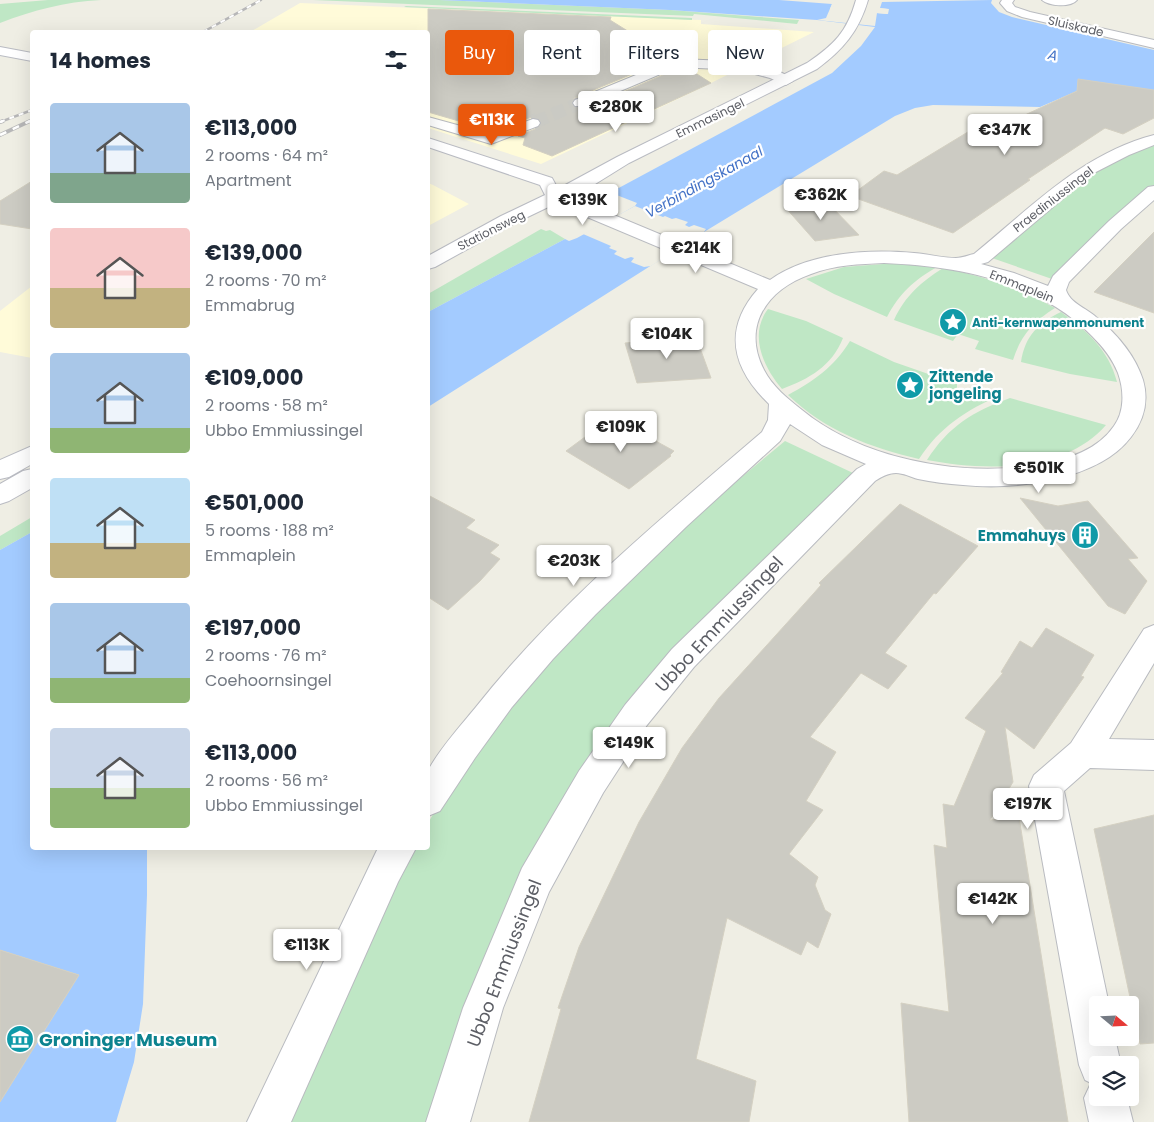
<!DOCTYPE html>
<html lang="en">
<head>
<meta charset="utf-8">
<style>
  :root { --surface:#fff; --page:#f6f6f7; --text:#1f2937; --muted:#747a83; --accent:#ea580c }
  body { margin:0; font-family:Poppins,sans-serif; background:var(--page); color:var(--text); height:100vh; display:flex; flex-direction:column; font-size:19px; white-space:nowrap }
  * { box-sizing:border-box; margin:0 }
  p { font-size:16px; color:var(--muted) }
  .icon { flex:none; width:28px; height:28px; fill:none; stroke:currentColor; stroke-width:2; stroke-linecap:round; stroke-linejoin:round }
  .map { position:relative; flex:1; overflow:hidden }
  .sheet { position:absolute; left:30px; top:30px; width:400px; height:820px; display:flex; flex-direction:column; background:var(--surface); border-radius:5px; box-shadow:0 5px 20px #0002 }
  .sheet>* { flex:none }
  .hud { position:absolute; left:445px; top:30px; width:475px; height:45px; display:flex; gap:10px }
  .needle { width:32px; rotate:109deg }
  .tools { position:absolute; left:1089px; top:996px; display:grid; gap:10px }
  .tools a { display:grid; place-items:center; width:50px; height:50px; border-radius:5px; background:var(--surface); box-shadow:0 5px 20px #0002; font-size:25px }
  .price { position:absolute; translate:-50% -42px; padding:0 11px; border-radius:5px; background:#fff; color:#222; font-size:16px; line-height:32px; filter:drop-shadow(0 1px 2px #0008) }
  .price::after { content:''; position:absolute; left:50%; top:30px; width:15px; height:11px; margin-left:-8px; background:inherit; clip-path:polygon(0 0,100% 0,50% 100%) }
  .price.current { background:var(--accent); color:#fff }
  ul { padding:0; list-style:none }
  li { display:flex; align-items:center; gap:15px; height:125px; padding:0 20px }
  li span { display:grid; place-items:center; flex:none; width:140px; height:100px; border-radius:5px; color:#555 }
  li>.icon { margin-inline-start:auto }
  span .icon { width:60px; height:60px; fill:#fffc; stroke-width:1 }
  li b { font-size:21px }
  h2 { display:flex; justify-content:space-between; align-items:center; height:60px; padding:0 20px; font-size:21px }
  .chip { padding:0 18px; border-radius:5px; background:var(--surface); box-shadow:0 5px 20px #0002; font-size:18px; line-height:45px }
  .chip.current { background:var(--accent); color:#fff }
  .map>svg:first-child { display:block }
</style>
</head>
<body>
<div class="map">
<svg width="1154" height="1122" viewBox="0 0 1154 1122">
  <rect width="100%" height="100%" fill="#efeee4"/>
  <path fill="#fffbd9" d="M 300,3 L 701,20 L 701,24 L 814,32 L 699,89 L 541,164 L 428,128 L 428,32 L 250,32 Z
    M 428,183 L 433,185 L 469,204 L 428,226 Z
    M 32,286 L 32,358 L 0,352 L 0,311 Z"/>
  <path fill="#bfe7c5" d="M 48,0 L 101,0 C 64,2 34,10 0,23 L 0,4 Z
    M 313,0 L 439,0 L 670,10 L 799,20 L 797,24 L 694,14 L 693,16 Z
    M 406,6 L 692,18 L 692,20 L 404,7 Z
    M 1154,144 L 1154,185 L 1147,190 L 1052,279 L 992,258 L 1093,173 L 1129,154 Z
    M 541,229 L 546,231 L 550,230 L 565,239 L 428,312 L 428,294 Z
    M 896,263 L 937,267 C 914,280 899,294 887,317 L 834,294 L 806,279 L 844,267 Z
    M 943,268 C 983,276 1019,288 1055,308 C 1033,322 1021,335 1013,360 L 975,349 L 979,341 L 958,334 L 953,341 L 894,320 C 905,296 921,282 943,268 Z
    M 768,309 L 806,321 L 843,338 C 832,366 809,379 782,389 C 764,368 748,335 768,309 Z
    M 1061,312 C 1086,330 1109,350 1117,382 L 1070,374 L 1021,362 C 1025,336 1038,323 1061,312 Z
    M 850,341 L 894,362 L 957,384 L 957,389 L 981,395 L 982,390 L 1001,395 C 966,410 940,427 919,459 C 871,448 824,430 788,395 C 814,381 834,367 850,341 Z
    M 1010,398 L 1106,425 C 1064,473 985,471 927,460 C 949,426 972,412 1010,398 Z
    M 785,441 L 853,473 L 671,653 L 428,1122 L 286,1122 L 398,874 L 414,848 L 428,848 L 428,823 L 452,782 L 563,640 L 680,528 Z
    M 32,517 L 32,532 L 0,550 L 0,536 Z"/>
  <path fill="#a3cbff" d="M 439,0 L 779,0 L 832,4 L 830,9 L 887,14 L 888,9 L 880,8 L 882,2 L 992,0 L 991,3 L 999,12 L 1012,17 L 1154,50 L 1154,93 L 1077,91 L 1040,107 L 933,105 L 915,108 L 895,116 L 704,232 L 428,407 L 428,312 L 565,239 L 569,241 L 577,238 L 635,206 L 637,203 L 614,194 L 615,190 L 832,73 L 861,46 L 875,27 L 817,20 L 670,10 Z
    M 32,532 L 32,848 L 147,848 L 147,895 L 143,1004 L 134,1062 L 116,1122 L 0,1122 L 0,1102 L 79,975 L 0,950 L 0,550 Z"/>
  <path fill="#efeee4" d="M 832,4 L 834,4 L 833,7 L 879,11 L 878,8 L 889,9 L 888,14 L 877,13 L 875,26 L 817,20 L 826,18 Z
    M 635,206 L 663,217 L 665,216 L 672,219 L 676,218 L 688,222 L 685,225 L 689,227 L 694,225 L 706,229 L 704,232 L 651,266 L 644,267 L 631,262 L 634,258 L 631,257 L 625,259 L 614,254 L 617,251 L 609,248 L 611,246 L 583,234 Z"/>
  <path fill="#cccbc3" stroke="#d4d0c2" d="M 428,9 L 611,17 L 610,20 L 671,58 L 574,98 L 571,104 L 575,108 L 586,108 L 677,69 L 689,69 L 711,83 L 552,156 L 523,145 L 525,138 L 518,136 L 540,127 L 542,122 L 538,118 L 532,117 L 498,129 L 470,121 L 469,124 L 428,112 Z
    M 1078,79 L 1154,90 L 1154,118 L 1123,134 L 1105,128 L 1028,179 L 1030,180 L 953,233 L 850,196 L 884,171 L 897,175 L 986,121 L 1001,126 L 1077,91 Z
    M 32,181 L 32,229 L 0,224 L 0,201 Z
    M 817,202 L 827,202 L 859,235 L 815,241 L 785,207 Z
    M 1154,232 L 1154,313 L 1094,292 Z
    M 696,337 L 711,378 L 637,383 L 625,343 L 638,342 L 637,340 Z
    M 612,417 L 674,451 L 670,455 L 671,456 L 629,489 L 566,451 Z
    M 428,495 L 475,520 L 466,528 L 499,545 L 490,553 L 500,559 L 480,581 L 448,610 L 428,597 Z
    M 1020,498 L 1058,506 L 1088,501 L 1138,558 L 1128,559 L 1147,581 L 1125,614 L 1108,606 Z
    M 900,504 L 978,546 L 936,594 L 934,593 L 885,653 L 907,666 L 888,689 L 861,673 L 810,737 L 836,752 L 806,801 L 823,810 L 789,854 L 818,877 L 815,885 L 825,910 L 831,914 L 818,948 L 807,941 L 801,955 L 727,918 L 696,1059 L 756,1081 L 749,1122 L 529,1122 L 561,1009 L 558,1008 L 579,947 L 639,822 L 682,748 L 719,698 L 814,593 L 821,585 L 819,583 Z
    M 1046,628 L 1094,655 L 1081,676 L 1084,677 L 1034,749 L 1005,727 L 1013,782 L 990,820 L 1019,817 L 1068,1122 L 909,1122 L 901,1003 L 949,1012 L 934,845 L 947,848 L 943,804 L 954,806 L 986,731 L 965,718 L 1003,673 L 1001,672 L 1020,641 L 1032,648 Z
    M 1154,815 L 1154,1043 L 1140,1044 L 1094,829 Z
    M 0,950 L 79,975 L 0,1102 Z"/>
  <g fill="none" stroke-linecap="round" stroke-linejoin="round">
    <path stroke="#cacac4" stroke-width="13" stroke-dasharray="13 6" stroke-linecap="butt" d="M 535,122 L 580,103"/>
    <path stroke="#cacac4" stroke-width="17" stroke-dasharray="17 9" stroke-linecap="butt" d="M 533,123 L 538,121"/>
    <g stroke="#b9bbc0" stroke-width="2">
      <path id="minor" d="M 1002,0 L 1014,0 L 1012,3 L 1015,7 L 1030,12 L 1154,40 L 1154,48 L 1022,17 L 1007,11 L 1000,3 Z
        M 1042,0 L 1077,0 C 1070,8 1049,6 1042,0 Z
        M 675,59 C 701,60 777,60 793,81 L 786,85 L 770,78 L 740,70 L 677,67 L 585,106 L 575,106 L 573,103 L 575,100 Z
        M 428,117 L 490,134 L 533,119 L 538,120 L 540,123 L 538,126 L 491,144 L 428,125 Z
        M 1154,135 L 1154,145 L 1129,155 L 1092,174 L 988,262 L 981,264 L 1014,273 L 1048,286 L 1053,276 L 1109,221 L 1148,187 L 1154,186 L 1154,200 L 1121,229 L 1069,282 L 1066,290 C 1070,303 1086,308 1096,317 C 1116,333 1135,355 1143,380 C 1149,401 1144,420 1131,437 C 1098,481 1014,490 963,485 C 948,484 932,482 918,479 C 911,477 903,473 896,473 C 888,473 881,477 875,481 L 694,667 L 647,725 L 603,793 L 549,892 L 503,1008 L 470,1122 L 426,1122 L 463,1008 L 522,868 L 579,771 L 625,705 L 672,649 L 857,469 L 866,464 L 822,445 L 790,424 L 780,441 L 687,526 L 596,614 L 553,659 L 512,707 L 475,758 L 440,811 L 428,816 C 428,805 424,779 428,771 C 437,752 462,724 476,707 C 558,603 662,518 762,432 L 768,420 L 769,404 C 732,368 722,330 758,289 L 549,201 L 547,197 L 549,193 L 561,193 L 770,280 C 809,252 868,249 914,253 C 928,254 942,258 956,258 C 962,258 969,255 974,254 C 1029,209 1083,153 1154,135 ZM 884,263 C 958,266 1038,281 1092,336 C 1103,347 1112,358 1118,373 C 1124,390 1125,411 1114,426 C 1096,453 1059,462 1029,466 C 955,476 860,458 802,410 C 788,399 772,386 764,370 C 741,325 768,289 811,274 C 834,265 860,264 884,263 Z
        M 1154,625 L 1154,663 L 1109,739 L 1154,740 L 1154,770 L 1090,768 L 1064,791 L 1109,1005 L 1098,1005 L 1098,1038 L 1115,1038 L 1121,1065 L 1098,1065 L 1098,1098 L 1127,1098 L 1133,1122 L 1089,1122 L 1084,1098 L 1091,1083 L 1085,1080 L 1079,1065 L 1029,786 L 1034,775 L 1071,743 L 1144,629 Z
        M 378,848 L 416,848 L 398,882 L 291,1122 L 247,1122 Z"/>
    </g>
    <g stroke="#b9bbc2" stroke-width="2">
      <path id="secondary" d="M 856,0 L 868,0 C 859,31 843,50 817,69 L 629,163 L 592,186 L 513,224 L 435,267 L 428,269 L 428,256 L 501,216 L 545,195 L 540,185 L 428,147 L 428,138 L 552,178 L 558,189 L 617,157 L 807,63 C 834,45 847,32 856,0 Z
        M 0,47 L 32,53 L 32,61 L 0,55 Z
        M 32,446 L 32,464 L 9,477 L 0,479 L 0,460 Z
        M 32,469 L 32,488 L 9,501 L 0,504 L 0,484 L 23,471 Z"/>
    </g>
    <use href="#minor" fill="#fff" fill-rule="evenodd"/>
    <use href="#secondary" fill="#fff" fill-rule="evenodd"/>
    <g stroke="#b7b7b8" stroke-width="2.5">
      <path id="rail-far1" d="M 203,32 L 261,0
        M 0,122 L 32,110
        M 28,122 L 32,120"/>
    </g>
    <g stroke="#b7b7b8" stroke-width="4">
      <path id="rail" d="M 0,122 L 3,121
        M 0,135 L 30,121"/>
    </g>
    <use href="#rail-far1" stroke="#fff" stroke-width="2" stroke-dasharray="5" stroke-linecap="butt"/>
    <use href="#rail" stroke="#fff" stroke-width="2.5" stroke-dasharray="7" stroke-linecap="butt"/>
  </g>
  <defs>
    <g id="sight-disc" transform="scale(1.4375)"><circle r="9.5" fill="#0f9aa8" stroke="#fff"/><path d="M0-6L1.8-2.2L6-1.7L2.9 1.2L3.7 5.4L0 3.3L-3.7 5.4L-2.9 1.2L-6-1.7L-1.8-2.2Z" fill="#fff"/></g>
    <g id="building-disc" transform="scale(1.4375)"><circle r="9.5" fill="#0f9aa8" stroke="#fff"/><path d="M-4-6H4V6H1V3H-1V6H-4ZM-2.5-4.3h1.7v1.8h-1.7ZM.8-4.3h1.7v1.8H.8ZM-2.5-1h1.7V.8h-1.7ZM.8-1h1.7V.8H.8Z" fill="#fff"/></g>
    <g id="museum-disc" transform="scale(1.4375)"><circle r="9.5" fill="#0f9aa8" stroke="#fff"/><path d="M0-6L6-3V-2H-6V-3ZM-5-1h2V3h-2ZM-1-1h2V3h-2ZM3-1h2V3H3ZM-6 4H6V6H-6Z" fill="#fff"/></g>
  </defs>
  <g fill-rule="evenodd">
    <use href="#sight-disc" x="953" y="322"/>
    <use href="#sight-disc" x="910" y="385"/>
    <use href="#building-disc" x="1085" y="535"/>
    <use href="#museum-disc" x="20" y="1039"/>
  </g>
  <g text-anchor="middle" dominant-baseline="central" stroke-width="4.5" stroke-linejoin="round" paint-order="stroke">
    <g font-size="12" fill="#5c5e65" stroke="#fff">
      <text transform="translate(1076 26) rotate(13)">Sluiskade</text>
      <text transform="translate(710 118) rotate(-26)">Emmasingel</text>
      <text transform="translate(1053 199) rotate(-38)">Praediniussingel</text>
      <text transform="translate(491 230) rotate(-27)">Stationsweg</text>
      <text transform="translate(1022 286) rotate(22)">Emmaplein</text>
    </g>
    <g font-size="12" font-weight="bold" fill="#0d838f" stroke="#fff" text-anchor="start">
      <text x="972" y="322">Anti-kernwapenmonument</text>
    </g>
    <g font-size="14" font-style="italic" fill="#4271c6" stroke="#fff">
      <text transform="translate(1053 55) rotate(13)">A</text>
      <text transform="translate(704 182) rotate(-29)">Verbindingskanaal</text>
    </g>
    <g font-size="15" font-weight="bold" fill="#0d838f" stroke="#fff" text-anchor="start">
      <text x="929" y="376">Zittende<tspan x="929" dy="17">jongeling</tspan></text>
      <text x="1066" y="535" text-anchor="end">Emmahuys</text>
    </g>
    <g font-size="18" fill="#5c5e65" stroke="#fff">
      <text transform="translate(719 624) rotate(-47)">Ubbo Emmiussingel</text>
      <text transform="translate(504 963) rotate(-69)">Ubbo Emmiussingel</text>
    </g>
    <g font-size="18" font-weight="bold" fill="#0d838f" stroke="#fff" text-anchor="start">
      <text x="39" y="1039">Groninger Museum</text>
    </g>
  </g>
</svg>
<div class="tools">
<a><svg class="needle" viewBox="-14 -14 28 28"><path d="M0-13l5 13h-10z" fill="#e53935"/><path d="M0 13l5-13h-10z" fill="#747a83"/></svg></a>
<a><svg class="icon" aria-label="layers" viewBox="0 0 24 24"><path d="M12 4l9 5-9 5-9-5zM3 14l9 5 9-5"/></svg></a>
</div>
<b class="price" style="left:616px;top:133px">€280K</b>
<b class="price current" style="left:492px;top:146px">€113K</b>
<b class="price" style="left:1005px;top:156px">€347K</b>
<b class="price" style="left:821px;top:221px">€362K</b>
<b class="price" style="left:583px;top:226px">€139K</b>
<b class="price" style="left:696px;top:274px">€214K</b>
<b class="price" style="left:667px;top:360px">€104K</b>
<b class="price" style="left:621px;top:453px">€109K</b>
<b class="price" style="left:1039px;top:494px">€501K</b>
<b class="price" style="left:574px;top:587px">€203K</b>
<b class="price" style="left:629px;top:769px">€149K</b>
<b class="price" style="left:1028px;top:830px">€197K</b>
<b class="price" style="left:993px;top:925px">€142K</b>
<b class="price" style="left:307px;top:971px">€113K</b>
<div class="hud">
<a class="chip current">Buy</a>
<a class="chip">Rent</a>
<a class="chip">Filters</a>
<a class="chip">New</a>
</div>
<section class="sheet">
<h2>14 homes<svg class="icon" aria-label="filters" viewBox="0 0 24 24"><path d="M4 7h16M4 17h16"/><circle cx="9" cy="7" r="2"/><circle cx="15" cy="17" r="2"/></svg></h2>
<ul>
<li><span style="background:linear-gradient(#a9c7e8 70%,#7fa58c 0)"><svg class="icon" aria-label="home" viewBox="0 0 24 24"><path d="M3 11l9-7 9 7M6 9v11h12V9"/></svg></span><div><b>€113,000</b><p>2 rooms · 64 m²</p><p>Apartment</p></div></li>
<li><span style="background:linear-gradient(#f6c9c9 60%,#c2b280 0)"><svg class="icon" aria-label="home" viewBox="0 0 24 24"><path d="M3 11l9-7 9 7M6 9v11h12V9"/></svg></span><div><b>€139,000</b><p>2 rooms · 70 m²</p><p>Emmabrug</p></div></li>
<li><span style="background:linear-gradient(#a9c7e8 75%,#8fb573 0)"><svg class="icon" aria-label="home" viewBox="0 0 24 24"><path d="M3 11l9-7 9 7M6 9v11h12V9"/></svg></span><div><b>€109,000</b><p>2 rooms · 58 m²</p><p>Ubbo Emmiussingel</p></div></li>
<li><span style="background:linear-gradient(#bfe0f5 65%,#c2b280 0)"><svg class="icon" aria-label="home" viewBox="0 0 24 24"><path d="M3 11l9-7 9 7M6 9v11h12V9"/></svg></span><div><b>€501,000</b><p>5 rooms · 188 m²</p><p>Emmaplein</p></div></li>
<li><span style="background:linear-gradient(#a9c7e8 75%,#8fb573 0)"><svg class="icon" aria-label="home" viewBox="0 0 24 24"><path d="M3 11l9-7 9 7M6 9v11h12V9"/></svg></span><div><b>€197,000</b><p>2 rooms · 76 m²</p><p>Coehoornsingel</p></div></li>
<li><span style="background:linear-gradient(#c9d6e8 60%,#8fb573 0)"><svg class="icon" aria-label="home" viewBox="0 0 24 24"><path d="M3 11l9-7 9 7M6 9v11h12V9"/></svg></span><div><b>€113,000</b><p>2 rooms · 56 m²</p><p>Ubbo Emmiussingel</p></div></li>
</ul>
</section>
</div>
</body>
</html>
